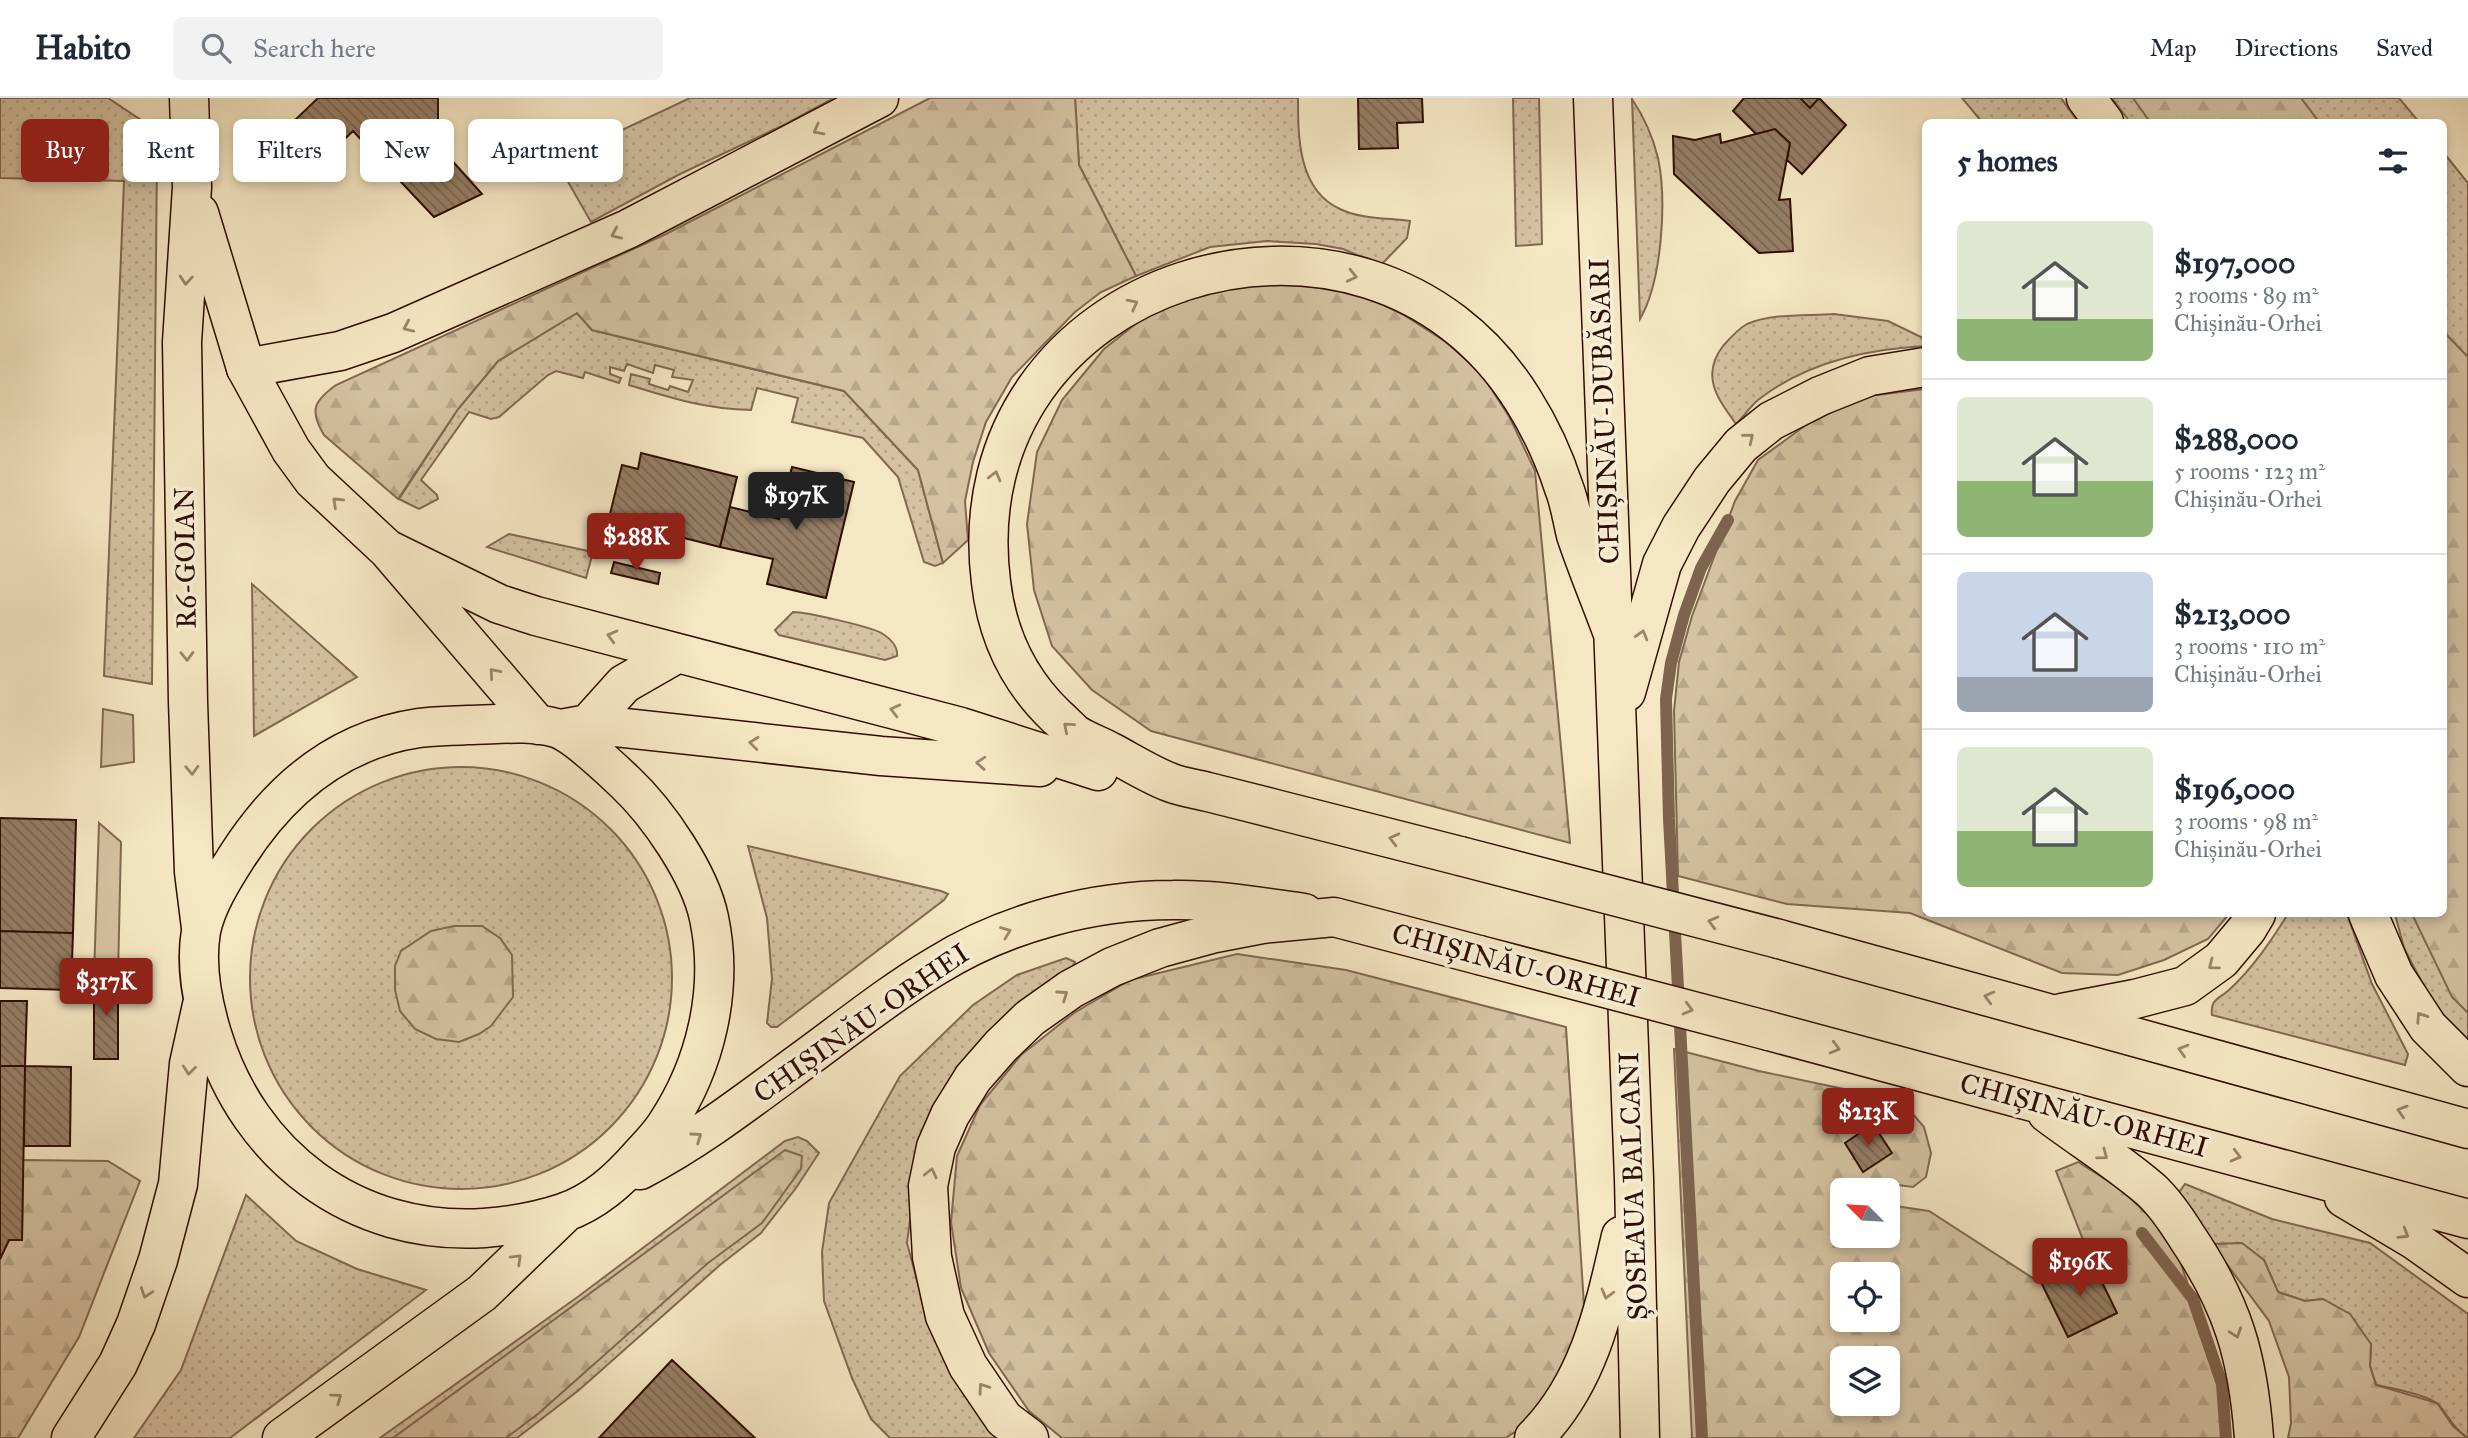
<!DOCTYPE html>
<html lang="en">
<head>
<meta charset="utf-8">
<style>
  :root { --surface:#fff; --page:#f2f2f3; --text:#1f2937; --muted:#747a83; --line:#e0e1e3; --accent:#8f2418 }
  body { margin:0; font-family:"IM FELL Great Primer",serif; background:var(--page); color:var(--text); height:100vh; display:flex; flex-direction:column; font-size:26px; white-space:nowrap }
  * { box-sizing:border-box; margin:0 }
  p { font-size:23px; color:var(--muted) }
  .icon { flex:none; width:38px; height:38px; fill:none; stroke:currentColor; stroke-width:2; stroke-linecap:round; stroke-linejoin:round }
  .map { position:relative; flex:1; overflow:hidden }
  .side { position:absolute; left:1922px; top:21px; width:525px; height:798px; display:flex; flex-direction:column; background:var(--surface); border-radius:10px; box-shadow:0 4px 10px #0003 }
  .side>* { flex:none }
  .banner { position:absolute; left:21px; top:21px; width:665px; height:63px; display:flex; gap:14px }
  .needle { width:46px; rotate:294deg }
  .controls { position:absolute; left:1830px; top:1080px; display:grid; gap:14px }
  .controls a { display:grid; place-items:center; width:70px; height:70px; border-radius:10px; background:var(--surface); box-shadow:0 4px 10px #0003; font-size:35px }
  .price { position:absolute; translate:-50% -60px; padding:0 16px; border-radius:7px; background:var(--accent); color:#fff; font-size:23px; line-height:46px; filter:drop-shadow(0 2px 4px #0008) }
  .price::after { content:''; position:absolute; left:50%; top:42px; width:21px; height:16px; margin-left:-10px; background:inherit; clip-path:polygon(0 0,100% 0,50% 100%) }
  .price.active { background:#222; color:#fff }
  ul { padding:0; list-style:none }
  li { display:flex; align-items:center; gap:21px; height:175px; padding:0 35px }
  li+li { border-top:2px solid var(--line) }
  li span { display:grid; place-items:center; flex:none; width:196px; height:140px; border-radius:10px; color:#555 }
  li>.icon { margin-inline-start:auto }
  span .icon { width:84px; height:84px; fill:#fffc; stroke-width:1 }
  li b { font-size:30px }
  h2 { display:flex; justify-content:space-between; align-items:center; height:84px; padding:0 35px; font-size:30px }
  .chip { padding:0 24px; border-radius:10px; background:var(--surface); box-shadow:0 4px 10px #0003; font-size:24px; line-height:63px }
  .chip.active { background:var(--accent); color:#fff }
  header { display:flex; align-items:center; gap:42px; box-sizing:border-box; height:98px; padding:0 35px; background:var(--surface); border-bottom:2px solid var(--line) }
  header strong { font-size:33px }
  nav { display:flex; gap:38px; margin-inline-start:auto; font-size:24px }
  .search { width:490px; height:63px; background:var(--page); display:flex; align-items:center; gap:18px; box-sizing:border-box; padding:0 24px; border-radius:10px; color:var(--muted); font-size:26px }
  .map>svg:first-child { display:block }
</style>
</head>
<body>
<header>
<strong>Habito</strong>
<div class="search"><svg class="icon" aria-label="search" viewBox="0 0 24 24"><circle cx="10" cy="10" r="6"/><path d="M15 15l6 6"/></svg>Search here</div>
<nav><a>Map</a><a>Directions</a><a>Saved</a></nav>
</header>
<div class="map">
<svg width="2468" height="1340" viewBox="0 0 2468 1340">
  <defs>
    <pattern id="grass-dots" width="8" height="8" patternUnits="userSpaceOnUse" patternTransform="scale(1.75)"><rect width="8" height="8" fill="#d4c2a2"/><path d="M2 2h.1M6 6h.1" fill="none" stroke="#b6a68a" stroke-width="1.8" stroke-linecap="round"/></pattern>
    <pattern id="forest-firs" width="22" height="20" patternUnits="userSpaceOnUse" patternTransform="scale(1.75)"><rect width="22" height="20" fill="#d4c2a2"/><path d="M5 1l3.5 6h-7zM16 11l3.5 6h-7z" fill="#b6a68a"/></pattern>
    <pattern id="building-back-hatch" width="6" height="6" patternUnits="userSpaceOnUse" patternTransform="scale(1.75)"><rect width="6" height="6" fill="#967f66"/><path d="M-1 5l2 2M0 0l6 6M5-1l2 2" fill="none" stroke="#7b6652"/></pattern>
  </defs>
  <rect width="100%" height="100%" fill="#f5e7c3"/>
  <filter id="stains"><feTurbulence type="fractalNoise" baseFrequency=".00286" numOctaves="4"/><feColorMatrix values="0 0 0 0 .2 0 0 0 0 .09 0 0 0 0 .02 0 0 0 .5 -.17"/></filter>
  <radialGradient id="worn" r=".72"><stop offset=".6" stop-color="#630" stop-opacity="0"/><stop offset="1" stop-color="#630" stop-opacity=".3"/></radialGradient>
  <path fill="url(#grass-dots)" stroke="#826852" stroke-width="2" d="M 0,0 L 108,0 L 141,22 L 157,56 L 152,586 L 104,578 L 124,83 L 0,80 Z
    M 690,0 L 834,0 L 784,27 L 680,76 L 591,124 L 556,63 Z
    M 1075,0 L 1298,0 C 1298,39 1298,92 1340,111 C 1360,121 1388,120 1410,123 L 1407,140 L 1381,167 L 1343,151 L 1316,146 L 1267,143 L 1210,149 L 1136,178 L 1079,67 Z
    M 1513,0 L 1539,0 L 1542,146 L 1516,148 Z
    M 1962,0 L 2061,0 L 2078,24 L 1982,24 Z
    M 2112,0 L 2399,0 L 2419,24 L 2130,24 Z
    M 1632,1 C 1644,19 1653,39 1658,60 C 1667,103 1662,183 1640,221 Z
    M 2443,54 L 2468,85 L 2468,946 L 2436,911 L 2404,850 L 2395,816 L 2443,816 Z
    M 577,215 L 592,232 L 844,293 L 918,372 L 943,465 L 935,468 L 924,464 L 898,379 L 863,340 L 792,324 L 798,300 L 757,290 L 751,312 C 706,311 671,300 629,287 L 631,276 L 650,281 L 649,286 L 668,292 L 670,288 L 688,294 L 693,282 L 672,279 L 674,272 L 655,267 L 653,275 L 627,266 L 624,273 L 610,269 L 610,276 L 621,280 L 619,285 L 585,274 L 583,280 L 556,273 L 548,277 L 499,319 L 491,321 L 469,314 L 421,382 L 437,397 L 438,401 L 419,411 L 399,401 L 458,311 L 498,263 Z
    M 1834,216 L 1888,223 L 1925,241 L 1925,248 C 1867,251 1805,265 1758,302 C 1750,309 1743,319 1736,326 C 1718,301 1700,278 1723,248 C 1730,240 1738,231 1747,226 C 1773,215 1807,218 1834,216 Z
    M 509,436 L 593,454 L 586,480 L 487,449 Z
    M 252,486 L 357,579 L 254,638 Z
    M 793,514 C 806,514 873,529 883,536 C 891,541 898,549 897,558 L 885,562 L 779,537 L 775,532 Z
    M250 880a211 211 0 1 1 422 0a211 211 0 1 1-422 0Z
    M 748,748 L 941,793 L 948,796 L 944,802 L 777,929 L 771,929 L 767,925 L 772,881 L 767,820 Z
    M 2288,816 L 2347,816 L 2372,886 L 2408,956 L 2405,967 L 2212,917 C 2210,901 2219,901 2229,892 C 2253,870 2271,843 2288,816 Z
    M 1066,860 L 1075,864 L 1072,870 L 916,1077 L 907,1145 L 930,1231 L 1003,1340 L 890,1340 L 871,1321 L 852,1280 L 824,1203 L 822,1154 L 829,1105 L 900,978 L 973,907 L 1017,877 Z
    M 798,1039 L 807,1043 L 819,1055 L 796,1090 L 761,1135 L 720,1167 L 579,1292 L 517,1340 L 380,1340 L 579,1198 L 785,1043 Z
    M 2185,1086 L 2272,1121 L 2370,1145 L 2468,1216 L 2468,1340 C 2455,1332 2449,1319 2439,1307 C 2429,1297 2391,1290 2376,1287 L 2370,1268 L 2371,1246 L 2323,1201 L 2305,1203 L 2278,1194 L 2264,1162 L 2212,1146 L 2177,1097 Z
    M 246,1097 L 296,1143 L 357,1171 L 426,1192 L 230,1340 L 134,1340 L 181,1272 Z"/>
  <path fill="url(#forest-firs)" stroke="#826852" stroke-width="2" fill-rule="evenodd" d="M 930,0 L 1075,0 L 1079,67 L 1136,178 L 1101,194 L 1075,214 L 1012,279 L 986,324 L 973,364 L 965,403 L 968,442 L 943,465 L 918,372 L 844,293 L 592,232 L 577,215 L 498,263 L 458,311 L 398,401 L 324,337 C 309,312 314,303 336,287 L 666,136 Z
    M 2133,0 L 2301,0 L 2319,24 L 2150,24 Z
    M 1243,184 L 1354,192 L 1404,217 L 1446,244 L 1481,275 L 1510,320 L 1535,373 L 1570,745 L 1151,633 L 1092,592 L 1052,548 L 1034,492 L 1027,426 L 1037,354 L 1062,302 L 1104,251 L 1151,214 Z
    M 2443,233 L 2468,259 L 2468,915 L 2452,899 L 2412,816 L 2443,816 Z
    M 1925,291 L 1925,816 L 2229,816 L 2208,841 L 2164,862 L 2118,877 L 2062,875 L 1910,815 L 1787,806 L 1678,778 L 1674,613 L 1679,564 L 1692,518 L 1735,403 L 1758,362 L 1806,327 L 1861,299 Z
    M 454,828 L 482,828 L 500,840 L 512,857 L 513,899 L 491,928 L 479,936 L 459,944 L 436,941 L 415,931 L 400,913 L 395,892 L 395,868 L 401,853 L 431,833 Z
    M 1237,856 L 1346,872 L 1566,929 L 1584,1207 L 1578,1245 L 1532,1322 L 1506,1340 L 1062,1340 L 1029,1313 L 989,1255 L 961,1190 L 951,1124 L 957,1058 L 980,1007 L 1021,957 L 1074,915 L 1130,882 Z
    M 1674,951 L 1759,973 L 1853,993 L 1907,1009 L 1924,1029 L 1931,1055 L 1926,1079 L 1913,1089 L 1867,1083 L 1864,1092 L 1843,1092 L 1843,1138 L 1888,1138 L 1888,1107 L 1929,1113 L 2042,1186 L 2068,1239 L 2117,1215 L 2091,1162 L 2056,1073 L 2078,1064 L 2121,1091 L 2152,1121 L 2180,1163 L 2222,1286 L 2226,1340 L 1692,1340 ZM 1843,1176 L 1888,1176 L 1888,1222 L 1843,1222 ZM 1843,1260 L 1888,1260 L 1888,1306 L 1843,1306 Z
    M 785,1052 L 802,1058 L 801,1071 L 762,1125 L 708,1165 L 539,1315 L 506,1340 L 393,1340 Z
    M 23,1062 L 108,1063 L 140,1083 L 79,1239 L 18,1340 L 0,1340 L 0,1161 L 9,1142 L 22,1142 Z
    M 2242,1145 L 2264,1162 L 2278,1194 L 2305,1203 L 2323,1201 L 2350,1216 L 2371,1246 L 2370,1268 L 2376,1287 L 2437,1305 L 2453,1328 L 2467,1340 L 2288,1340 L 2291,1325 L 2289,1279 L 2269,1223 L 2212,1146 Z"/>
  <path fill="#d4c2a2" stroke="#826852" stroke-width="2" d="M 103,611 L 133,617 L 134,664 L 101,669 Z
    M 99,725 L 121,744 L 118,878 L 94,878 Z"/>
  <g fill="none" stroke-linecap="round" stroke-linejoin="round">
    <path stroke="#7e644e" stroke-width="12" d="M 2142,1135 L 2193,1201 L 2222,1286 L 2226,1340
      M 1702,1340 L 1669,721 L 1666,601 L 1671,565 L 1684,517 L 1701,470 L 1728,422"/>
  </g>
  <path fill="url(#building-back-hatch)" stroke="#300e02" stroke-width="2" d="M 318,0 L 438,0 L 438,47 L 482,96 L 434,119 L 353,33 L 327,58 L 294,23 Z
    M 1358,0 L 1422,0 L 1423,24 L 1397,25 L 1398,50 L 1359,51 Z
    M 1744,0 L 1800,0 L 1810,10 L 1819,0 L 1846,27 L 1802,76 L 1787,62 L 1790,45 L 1775,31 L 1756,36 L 1733,13 Z
    M 1800,0 L 1819,0 L 1810,10 Z
    M 1775,31 L 1790,45 L 1779,102 L 1790,101 L 1793,153 L 1759,155 L 1674,76 L 1673,38 L 1695,42 L 1720,36 L 1721,45 Z
    M 641,355 L 737,379 L 720,449 L 624,425 L 625,420 L 610,416 L 622,367 L 638,371 Z
    M 792,369 L 854,384 L 826,500 L 767,486 L 773,461 L 720,449 L 730,409 L 779,421 Z
    M 614,464 L 660,475 L 658,486 L 611,475 Z
    M 0,720 L 76,722 L 73,835 L 0,833 Z
    M 0,833 L 73,835 L 71,892 L 0,890 Z
    M 94,878 L 118,878 L 118,961 L 94,961 Z
    M 0,903 L 27,903 L 25,968 L 0,968 Z
    M 0,968 L 25,968 L 22,1142 L 9,1142 L 0,1161 Z
    M 25,968 L 71,969 L 70,1048 L 24,1048 Z
    M 1873,1026 L 1892,1055 L 1863,1074 L 1845,1045 Z
    M 2091,1162 L 2117,1215 L 2068,1239 L 2042,1186 Z
    M 672,1262 L 718,1305 L 755,1340 L 599,1340 Z"/>
  <g fill="none" stroke-linecap="round" stroke-linejoin="round">
    <g stroke="#300e02" stroke-width="41">
      <path id="major" d="M 189,0 L 192,89 L 182,244 L 188,604 L 194,774 L 201,830
        M 199,115 L 246,270 L 291,352 L 313,382 L 387,451 L 538,627
        M 387,451 L 499,506 L 536,518 L 961,629 L 1098,673
        M 588,626 L 624,586 L 678,555
        M 467,627 C 496,627 528,622 556,630 C 575,636 610,670 625,684 C 658,715 700,776 709,820 C 724,891 706,967 666,1027 C 659,1038 649,1048 640,1058 C 619,1082 595,1104 563,1115 C 539,1123 510,1128 484,1130 C 354,1138 249,1058 212,936 C 202,903 195,868 201,833 C 206,808 222,782 236,760 C 279,692 337,642 419,630 C 435,628 452,628 467,627 Z
        M 561,631 L 588,626 L 881,658 L 1040,669
        M 640,1072 C 699,1041 749,1002 802,963 C 846,931 889,896 936,868 C 1005,825 1092,802 1173,802 C 1217,801 1261,809 1304,815
        M 71,1340 L 118,1266 L 136,1226 L 158,1162 L 178,1086 L 189,966 L 202,907
        M 282,1340 L 482,1195 L 565,1115"/>
    </g>
    <g stroke="#300e02" stroke-width="41">
      <path id="highway" d="M 1593,0 L 1634,1081 L 1640,1340
        M 2086,0 L 2104,24
        M 246,270 L 340,253 L 393,235 L 628,131 L 879,0
        M 1626,594 L 1662,466 L 1681,429 L 1712,382 L 1741,347 L 1771,323 L 1820,298 L 1870,278 L 1925,269
        M 1460,758 C 1400,743 1340,727 1279,712 C 1256,706 1232,700 1208,694 C 1196,691 1181,689 1169,684 C 1149,676 1130,664 1111,654 C 1100,648 1086,643 1075,636 C 1069,631 1063,624 1057,619 C 1018,582 997,537 991,484 C 952,177 1366,50 1523,302 C 1540,329 1554,359 1564,390 C 1570,405 1572,421 1576,437 C 1587,470 1601,503 1613,536
        M 2368,816 L 2394,877 L 2428,929 L 2468,969
        M 1779,841 L 2468,1031
        M 2062,915 L 2135,901 L 2185,888 L 2221,862 L 2247,831 L 2256,816
        M 1769,933 L 2468,1121
        M 2047,1015 C 2080,1040 2120,1065 2151,1092 C 2165,1105 2177,1123 2187,1139 C 2233,1207 2248,1259 2254,1340
        M 2344,1100 L 2416,1143 L 2468,1180
        M 1029,1340 L 1004,1321 L 968,1268 L 945,1218 L 932,1159 L 928,1088 L 936,1049 L 950,1017 L 973,980 L 1001,948 L 1030,920 L 1071,891 L 1112,869 L 1160,850 L 1215,835 L 1262,826 L 1334,819 L 1479,857
        M 1534,1340 C 1589,1285 1604,1212 1621,1138"/>
    </g>
    <use href="#major" stroke="#f5e7c3" stroke-width="38"/>
    <use href="#highway" stroke="#f5e7c3" stroke-width="38"/>
    <g stroke="#300e02" stroke-width="41" stroke-linecap="butt">
      <path id="highway-bridge" d="M 1460,758 L 1779,841
        M 1479,857 L 1769,933"/>
    </g>
    <use href="#highway-bridge" stroke="#f5e7c3" stroke-width="38"/>
  </g>
  <defs><path id="oneway-chevron" d="M-2-3.5L2.5 0L-2 3.5" fill="none" stroke-width="1.6" stroke-linecap="round" stroke-linejoin="round" transform="scale(1.75)"/></defs>
  <g stroke="#9c856c">
    <use href="#oneway-chevron" transform="translate(818 32) rotate(152)"/>
    <use href="#oneway-chevron" transform="translate(616 136) rotate(156)"/>
    <use href="#oneway-chevron" transform="translate(1352 178) rotate(13)"/>
    <use href="#oneway-chevron" transform="translate(186 182) rotate(94)"/>
    <use href="#oneway-chevron" transform="translate(1133 206) rotate(-27)"/>
    <use href="#oneway-chevron" transform="translate(408 229) rotate(156)"/>
    <use href="#oneway-chevron" transform="translate(1749 340) rotate(-39)"/>
    <use href="#oneway-chevron" transform="translate(995 378) rotate(-75)"/>
    <use href="#oneway-chevron" transform="translate(337 404) rotate(-137)"/>
    <use href="#oneway-chevron" transform="translate(1642 537) rotate(-74)"/>
    <use href="#oneway-chevron" transform="translate(612 538) rotate(-165)"/>
    <use href="#oneway-chevron" transform="translate(187 558) rotate(89)"/>
    <use href="#oneway-chevron" transform="translate(494 575) rotate(-131)"/>
    <use href="#oneway-chevron" transform="translate(895 612) rotate(-166)"/>
    <use href="#oneway-chevron" transform="translate(1068 629) rotate(-139)"/>
    <use href="#oneway-chevron" transform="translate(754 645) rotate(-174)"/>
    <use href="#oneway-chevron" transform="translate(981 665) rotate(-176)"/>
    <use href="#oneway-chevron" transform="translate(192 672) rotate(88)"/>
    <use href="#oneway-chevron" transform="translate(1394 741) rotate(-166)"/>
    <use href="#oneway-chevron" transform="translate(1713 824) rotate(-165)"/>
    <use href="#oneway-chevron" transform="translate(1006 834) rotate(-21)"/>
    <use href="#oneway-chevron" transform="translate(2213 867) rotate(143)"/>
    <use href="#oneway-chevron" transform="translate(1063 897) rotate(-35)"/>
    <use href="#oneway-chevron" transform="translate(1989 899) rotate(-165)"/>
    <use href="#oneway-chevron" transform="translate(1688 911) rotate(15)"/>
    <use href="#oneway-chevron" transform="translate(2421 919) rotate(-123)"/>
    <use href="#oneway-chevron" transform="translate(1835 950) rotate(15)"/>
    <use href="#oneway-chevron" transform="translate(2183 952) rotate(-164)"/>
    <use href="#oneway-chevron" transform="translate(189 972) rotate(96)"/>
    <use href="#oneway-chevron" transform="translate(2402 1013) rotate(-164)"/>
    <use href="#oneway-chevron" transform="translate(697 1039) rotate(-35)"/>
    <use href="#oneway-chevron" transform="translate(2103 1057) rotate(37)"/>
    <use href="#oneway-chevron" transform="translate(2236 1058) rotate(15)"/>
    <use href="#oneway-chevron" transform="translate(931 1075) rotate(-77)"/>
    <use href="#oneway-chevron" transform="translate(2404 1136) rotate(31)"/>
    <use href="#oneway-chevron" transform="translate(517 1161) rotate(-44)"/>
    <use href="#oneway-chevron" transform="translate(146 1195) rotate(109)"/>
    <use href="#oneway-chevron" transform="translate(1607 1196) rotate(105)"/>
    <use href="#oneway-chevron" transform="translate(2236 1235) rotate(71)"/>
    <use href="#oneway-chevron" transform="translate(983 1290) rotate(-125)"/>
    <use href="#oneway-chevron" transform="translate(337 1300) rotate(-36)"/>
  </g>
  <g text-anchor="middle" dominant-baseline="central" stroke-width="7" stroke-linejoin="round" paint-order="stroke">
    <g font-size="28" fill="#300e02" stroke="#f8efd8">
      <text transform="translate(1604 313) rotate(-92)">CHIȘINĂU-DUBĂSARI</text>
      <text transform="translate(185 460) rotate(-91)">R6-GOIAN</text>
      <text transform="translate(1516 867) rotate(15)">CHIȘINĂU-ORHEI</text>
      <text transform="translate(861 925) rotate(-35)">CHIȘINĂU-ORHEI</text>
      <text transform="translate(2084 1017) rotate(15)">CHIȘINĂU-ORHEI</text>
      <text transform="translate(1633 1088) rotate(-92)">ȘOSEAUA BALCANI</text>
    </g>
  </g>
  <rect width="100%" height="100%" filter="url(#stains)"/>
  <rect width="100%" height="100%" fill="url(#worn)"/>
</svg>
<div class="controls">
<a><svg class="needle" viewBox="-14 -14 28 28"><path d="M0-13l5 13h-10z" fill="#e53935"/><path d="M0 13l5-13h-10z" fill="#747a83"/></svg></a>
<a><svg class="icon" aria-label="locate" viewBox="0 0 24 24"><circle cx="12" cy="12" r="6"/><path d="M12 2v4M12 18v4M2 12h4M18 12h4"/></svg></a>
<a><svg class="icon" aria-label="layers" viewBox="0 0 24 24"><path d="M12 4l9 5-9 5-9-5zM3 14l9 5 9-5"/></svg></a>
</div>
<b class="price active" style="left:796px;top:434px">$197K</b>
<b class="price" style="left:636px;top:475px">$288K</b>
<b class="price" style="left:106px;top:920px">$317K</b>
<b class="price" style="left:1868px;top:1050px">$213K</b>
<b class="price" style="left:2080px;top:1200px">$196K</b>
<div class="banner">
<a class="chip active">Buy</a>
<a class="chip">Rent</a>
<a class="chip">Filters</a>
<a class="chip">New</a>
<a class="chip">Apartment</a>
</div>
<section class="side">
<h2>5 homes<svg class="icon" aria-label="filters" viewBox="0 0 24 24"><path d="M4 7h16M4 17h16"/><circle cx="9" cy="7" r="2"/><circle cx="15" cy="17" r="2"/></svg></h2>
<ul>
<li><span style="background:linear-gradient(#dfe7d0 70%,#8fb573 0)"><svg class="icon" aria-label="home" viewBox="0 0 24 24"><path d="M3 11l9-7 9 7M6 9v11h12V9"/></svg></span><div><b>$197,000</b><p>3 rooms · 89 m²</p><p>Chișinău-Orhei</p></div></li>
<li><span style="background:linear-gradient(#dfe7d0 60%,#8fb573 0)"><svg class="icon" aria-label="home" viewBox="0 0 24 24"><path d="M3 11l9-7 9 7M6 9v11h12V9"/></svg></span><div><b>$288,000</b><p>5 rooms · 123 m²</p><p>Chișinău-Orhei</p></div></li>
<li><span style="background:linear-gradient(#c9d6e8 75%,#9aa5b1 0)"><svg class="icon" aria-label="home" viewBox="0 0 24 24"><path d="M3 11l9-7 9 7M6 9v11h12V9"/></svg></span><div><b>$213,000</b><p>3 rooms · 110 m²</p><p>Chișinău-Orhei</p></div></li>
<li><span style="background:linear-gradient(#dfe7d0 60%,#8fb573 0)"><svg class="icon" aria-label="home" viewBox="0 0 24 24"><path d="M3 11l9-7 9 7M6 9v11h12V9"/></svg></span><div><b>$196,000</b><p>3 rooms · 98 m²</p><p>Chișinău-Orhei</p></div></li>
</ul>
</section>
</div>
</body>
</html>
